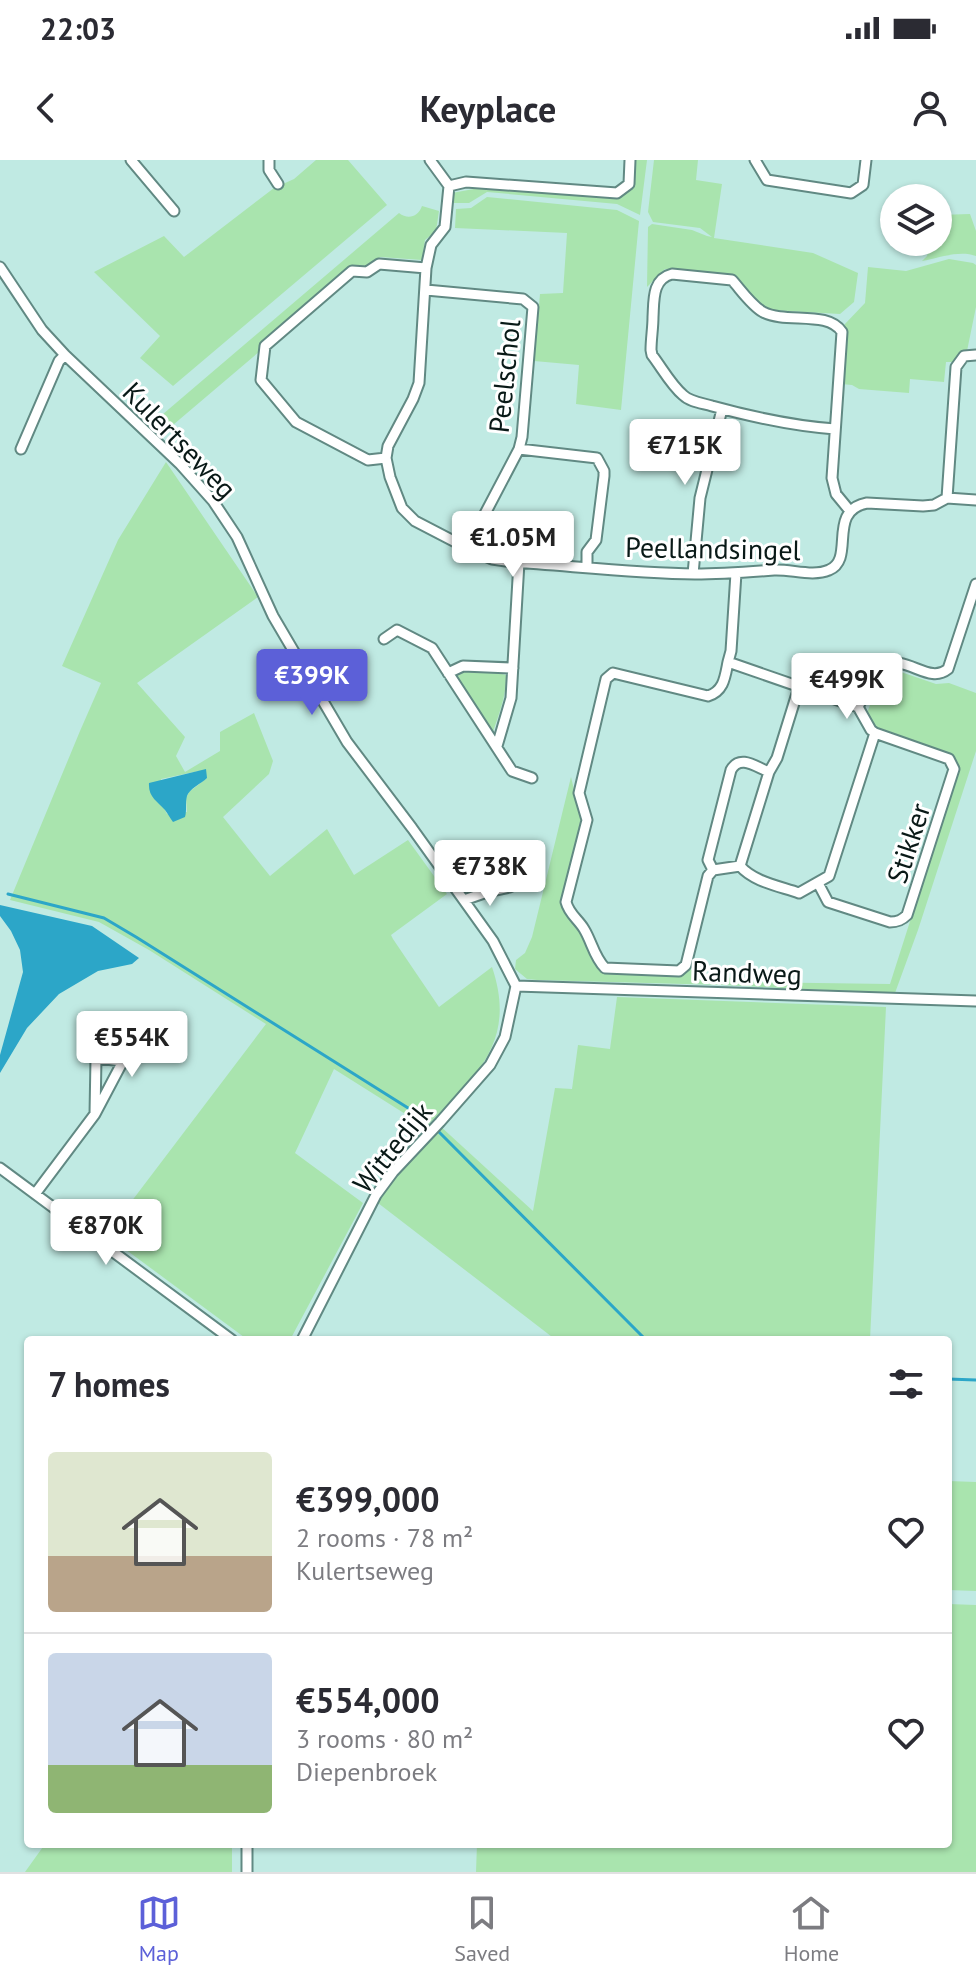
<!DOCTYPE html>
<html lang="en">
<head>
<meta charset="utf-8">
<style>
  :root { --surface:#fff; --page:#f7f7f7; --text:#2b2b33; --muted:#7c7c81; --line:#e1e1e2; --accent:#5c60d8 }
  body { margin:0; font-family:"PT Sans",sans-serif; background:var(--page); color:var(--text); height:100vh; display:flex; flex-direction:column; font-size:30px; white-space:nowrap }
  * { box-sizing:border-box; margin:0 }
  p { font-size:26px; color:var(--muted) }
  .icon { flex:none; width:44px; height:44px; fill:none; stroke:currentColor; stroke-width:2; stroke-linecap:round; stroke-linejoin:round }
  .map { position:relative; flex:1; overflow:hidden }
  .panel { position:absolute; left:24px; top:1176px; width:928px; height:512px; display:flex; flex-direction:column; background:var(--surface); border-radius:8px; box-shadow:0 2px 6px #0004 }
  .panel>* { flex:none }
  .buttons { position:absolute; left:880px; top:24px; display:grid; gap:16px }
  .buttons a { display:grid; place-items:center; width:72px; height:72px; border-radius:50%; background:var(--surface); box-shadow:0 2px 6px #0004; font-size:40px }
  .price { position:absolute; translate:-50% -68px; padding:0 18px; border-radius:8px; background:#fff; color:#222; font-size:26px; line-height:52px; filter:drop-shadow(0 2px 4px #0008) }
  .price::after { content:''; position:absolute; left:50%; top:48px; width:24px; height:18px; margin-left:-12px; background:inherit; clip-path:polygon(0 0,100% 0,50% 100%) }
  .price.on { background:var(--accent); color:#fff }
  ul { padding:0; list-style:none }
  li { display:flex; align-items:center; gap:24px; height:200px; padding:0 24px }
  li+li { border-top:2px solid var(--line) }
  li span { display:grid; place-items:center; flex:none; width:224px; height:160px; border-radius:8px; color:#555 }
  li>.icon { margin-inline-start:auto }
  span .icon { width:96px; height:96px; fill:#fffc; stroke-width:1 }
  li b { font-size:34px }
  h2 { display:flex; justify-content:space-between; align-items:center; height:96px; padding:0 24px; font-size:34px }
  .status { display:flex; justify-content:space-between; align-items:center; height:56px; padding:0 40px; background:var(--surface); direction:ltr }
  .status svg { height:22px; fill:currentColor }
  header { display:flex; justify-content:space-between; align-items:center; height:104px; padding:0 24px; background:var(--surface); font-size:36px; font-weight:600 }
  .menu { display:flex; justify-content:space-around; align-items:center; height:112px; border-top:2px solid var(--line); background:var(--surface); font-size:22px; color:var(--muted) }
  .menu a { display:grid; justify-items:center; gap:4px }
  .menu .on { color:var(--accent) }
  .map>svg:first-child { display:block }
</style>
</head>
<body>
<div class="status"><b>22:03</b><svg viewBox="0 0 49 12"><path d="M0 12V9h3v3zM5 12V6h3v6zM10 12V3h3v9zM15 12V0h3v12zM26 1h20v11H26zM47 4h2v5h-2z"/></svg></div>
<header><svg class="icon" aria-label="back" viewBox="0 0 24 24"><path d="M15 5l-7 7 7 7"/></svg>Keyplace<svg class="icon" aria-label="person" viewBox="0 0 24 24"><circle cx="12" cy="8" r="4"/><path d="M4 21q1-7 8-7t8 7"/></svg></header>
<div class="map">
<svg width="976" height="1712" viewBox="0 0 976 1712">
  <rect width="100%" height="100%" fill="#c0eae3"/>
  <path fill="#a9e4ae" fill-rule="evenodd" d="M 316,0 L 348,0 L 387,45 L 173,226 L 140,198 L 160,176 L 94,112 L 164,76 L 184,97 L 274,28 L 294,19 Z
    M 635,0 L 647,0 L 640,55 L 617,44 L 487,32 L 469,43 L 452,43 L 452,33 L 479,28 L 619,38 L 633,26 Z
    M 654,0 L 698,0 L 696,20 L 722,24 L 714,78 L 813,93 L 858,113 L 854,142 L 840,154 L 769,150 L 761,147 L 735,117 L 665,109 L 647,127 L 648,67 L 652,64 L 692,70 L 707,76 L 712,77 L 700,68 L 653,62 L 648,52 Z
    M 487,37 L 617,50 L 639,61 L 621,250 L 576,244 L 579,205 L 534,201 L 540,134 L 563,133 L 567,73 L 455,68 L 456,49 L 471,48 Z
    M 422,46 L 439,51 L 436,71 L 425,80 L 422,100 L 380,97 L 370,106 L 352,106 L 317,134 L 261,183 L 260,191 L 160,276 L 149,266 L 399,53 C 408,60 418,57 422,46 Z
    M 970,54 L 976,71 L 976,96 C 959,90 939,98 922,101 L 927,96 L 931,82 L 938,82 L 938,55 Z
    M 949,99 L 973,103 L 976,105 L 976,147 L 967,191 L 963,192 L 955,202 L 946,202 L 944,222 L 910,219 L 909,233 L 859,229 L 852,225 L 841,224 L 844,165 L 865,143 L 868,107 L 906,111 Z
    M 166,302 L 258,437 L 137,523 L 185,577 L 176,596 L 185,612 L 220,591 L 220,572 L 254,553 L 273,601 L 269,614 L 223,657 L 270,716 L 327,669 L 354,715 L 408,680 L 447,734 L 391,775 L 393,779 L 439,847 L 492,807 C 518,883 474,918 426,967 L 334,909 L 295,993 L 363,1043 L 290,1180 L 248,1180 L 106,1075 L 266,864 L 149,790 L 99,762 L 10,740 L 80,571 L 101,523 L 62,506 L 118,380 ZM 199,611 L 207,618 L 189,632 L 186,638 L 187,652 L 167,654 L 164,648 L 161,619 Z
    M 468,510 L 495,512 L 506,515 C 507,534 499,554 493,572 L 457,516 Z
    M 887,510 L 895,510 L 936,524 L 949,523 L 976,533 L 976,591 L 918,770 L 895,833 L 721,825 L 537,820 L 527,819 L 515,809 L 516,800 L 525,793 L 532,777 L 571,617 L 581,659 L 562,738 L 581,765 L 592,798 L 601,805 L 631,812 L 682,815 L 689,809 L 713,817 L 743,818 L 743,822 L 890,824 L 959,608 L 951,596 L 943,591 L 875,569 L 867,553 L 877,526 Z
    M 617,837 L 886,847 L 870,1180 L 556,1180 L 378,1043 L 401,1008 L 439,965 L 533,1051 L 555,928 L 572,929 L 578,885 L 610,889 Z
    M 948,1321 L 976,1322 L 976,1431 L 948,1430 Z
    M 948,1444 L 976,1445 L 976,1712 L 476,1712 L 477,1684 L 948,1684 Z
    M 45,1684 L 232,1684 L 232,1712 L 25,1712 Z"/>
  <path fill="#2ca6c8" d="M 206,609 L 207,618 C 202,623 189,629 187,636 C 185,643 187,650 185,657 L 173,662 C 170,658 168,654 165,650 C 157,641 148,637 149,623 Z
    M 0,745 L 92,766 L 139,798 L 132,804 L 98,811 L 59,834 L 27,868 L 0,913 L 0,895 L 23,812 L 20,790 L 11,771 L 0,756 Z"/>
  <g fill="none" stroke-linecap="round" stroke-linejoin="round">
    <path stroke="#2ca6c8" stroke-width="3" d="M 8,734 L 104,758 L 136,777 L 424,958
      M 439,972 L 646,1180
      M 948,1219 L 976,1220"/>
    <g stroke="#618983" stroke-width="13">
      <path id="street" d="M 131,0 L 174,51
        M 269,0 L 269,10 L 278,24
        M 430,0 L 449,26 L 445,67 L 431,85 L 426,108 L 419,223 L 413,239 L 388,286 L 386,298 L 390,317 L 402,348 L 415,361 L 467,388 L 492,399 L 512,402 C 573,406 635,413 695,414 C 722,414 748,412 774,410 C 791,409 813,417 829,410 C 856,399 826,351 867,343 L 923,346 L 934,345 L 947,338 L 976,340
        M 755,0 L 767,20 L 851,33 L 863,25 L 866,0
        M 449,26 L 466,22 L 617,33 L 629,24 L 630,0
        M 0,107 L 42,170 L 65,195 L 180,304 L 213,341 L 237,377 L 273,456 L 347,582 L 412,668 L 493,781 L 516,826
        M 426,130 L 523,139 L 533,147 L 522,277 L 519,289 L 467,388
        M 835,269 C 793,266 752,257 712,246 C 702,243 690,242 683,235 C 671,225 662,208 652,195 L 651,190 C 651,179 653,168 653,157 C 654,140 652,119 672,114 L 732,120 C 741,130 751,145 763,152 C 786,164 828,150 842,172 L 832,318 L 836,334 L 850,351
        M 21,289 L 59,201 L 65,195
        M 519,289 L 597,298 L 604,311 L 604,316 L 596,380 L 587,392 L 587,407
        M 386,298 L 368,300 L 296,262 L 261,220 L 265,186 L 352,111 L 367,112 L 379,104 L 426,108
        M 947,338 L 956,207 L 964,196 L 976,195
        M 736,413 L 731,491 L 728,502 L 858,547 L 880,505 C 908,494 928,525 948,509 L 976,424
        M 693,414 L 700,338 L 722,249
        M 384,479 L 397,470 L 432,488 L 512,611 L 532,618
        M 728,502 C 725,517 724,531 708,536 L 613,513 L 606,519 L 579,633 L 587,660 L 566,742 C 569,754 578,759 584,769 C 592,782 594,797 605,808 L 679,811 L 686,805 L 708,716 L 713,710 L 740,706 C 754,722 779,726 799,733 L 829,716 L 875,573 L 871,570 L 858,547
        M 448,513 L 463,506 L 513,508
        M 497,586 L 511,538 L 519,402
        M 740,706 L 769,612 L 777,598 L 799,527
        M 713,710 L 708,700 L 731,610 C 740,594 756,607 769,612
        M 818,723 L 828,742 L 890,762 C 898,762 902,760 907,755 L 954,609 L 949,599 L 875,573
        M 464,740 L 487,732 L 510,727
        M 516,826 L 976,841
        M 0,1008 L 232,1180
        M 35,1034 L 95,954 L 123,901 L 96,898 L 95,954
        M 302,1180 L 376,1035 L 393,1012 L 440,962 L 490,905 L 505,877 L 516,826
        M 247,1712 L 247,1684"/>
    </g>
    <use href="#street" stroke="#fff" stroke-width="9"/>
  </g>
  <g text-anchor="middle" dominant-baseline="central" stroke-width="6" stroke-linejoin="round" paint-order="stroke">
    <g font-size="28" fill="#091917" stroke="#fff">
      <text transform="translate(504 216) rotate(-84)">Peelschol</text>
      <text transform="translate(180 280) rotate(46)">Kulertseweg</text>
      <text transform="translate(713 388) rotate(1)">Peellandsingel</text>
      <text transform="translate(908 683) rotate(-72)">Stikker</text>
      <text transform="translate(747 812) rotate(2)">Randweg</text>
      <text transform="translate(392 987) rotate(-51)">Wittedijk</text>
    </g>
  </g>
</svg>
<div class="buttons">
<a><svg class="icon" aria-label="layers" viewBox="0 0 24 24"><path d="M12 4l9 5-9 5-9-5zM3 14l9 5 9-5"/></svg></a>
</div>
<b class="price" style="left:685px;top:327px">€715K</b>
<b class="price" style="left:513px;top:419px">€1.05M</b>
<b class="price on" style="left:312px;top:557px">€399K</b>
<b class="price" style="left:847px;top:561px">€499K</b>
<b class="price" style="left:490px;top:748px">€738K</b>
<b class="price" style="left:132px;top:919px">€554K</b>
<b class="price" style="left:106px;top:1107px">€870K</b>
<section class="panel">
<h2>7 homes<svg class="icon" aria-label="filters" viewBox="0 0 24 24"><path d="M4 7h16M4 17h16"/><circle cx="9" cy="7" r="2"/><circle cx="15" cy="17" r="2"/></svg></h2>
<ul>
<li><span style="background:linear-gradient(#dfe7d0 65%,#b9a48a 0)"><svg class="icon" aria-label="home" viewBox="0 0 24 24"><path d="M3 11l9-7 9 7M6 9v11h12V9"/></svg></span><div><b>€399,000</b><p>2 rooms · 78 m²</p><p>Kulertseweg</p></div><svg class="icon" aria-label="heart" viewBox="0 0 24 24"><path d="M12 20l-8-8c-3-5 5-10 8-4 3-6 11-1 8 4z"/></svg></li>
<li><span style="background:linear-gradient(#c9d6e8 70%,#8fb573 0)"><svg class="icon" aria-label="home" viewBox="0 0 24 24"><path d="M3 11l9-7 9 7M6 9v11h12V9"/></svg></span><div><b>€554,000</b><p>3 rooms · 80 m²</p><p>Diepenbroek</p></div><svg class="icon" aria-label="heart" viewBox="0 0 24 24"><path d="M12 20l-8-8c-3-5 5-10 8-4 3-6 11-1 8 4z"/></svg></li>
</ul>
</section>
</div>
<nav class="menu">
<a class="on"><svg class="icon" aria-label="map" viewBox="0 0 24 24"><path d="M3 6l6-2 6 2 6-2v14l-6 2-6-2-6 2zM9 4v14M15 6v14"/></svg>Map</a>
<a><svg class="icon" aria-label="saved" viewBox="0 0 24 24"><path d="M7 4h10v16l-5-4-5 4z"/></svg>Saved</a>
<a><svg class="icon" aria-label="home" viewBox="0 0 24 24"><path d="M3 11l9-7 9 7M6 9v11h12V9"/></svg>Home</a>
</nav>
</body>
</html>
